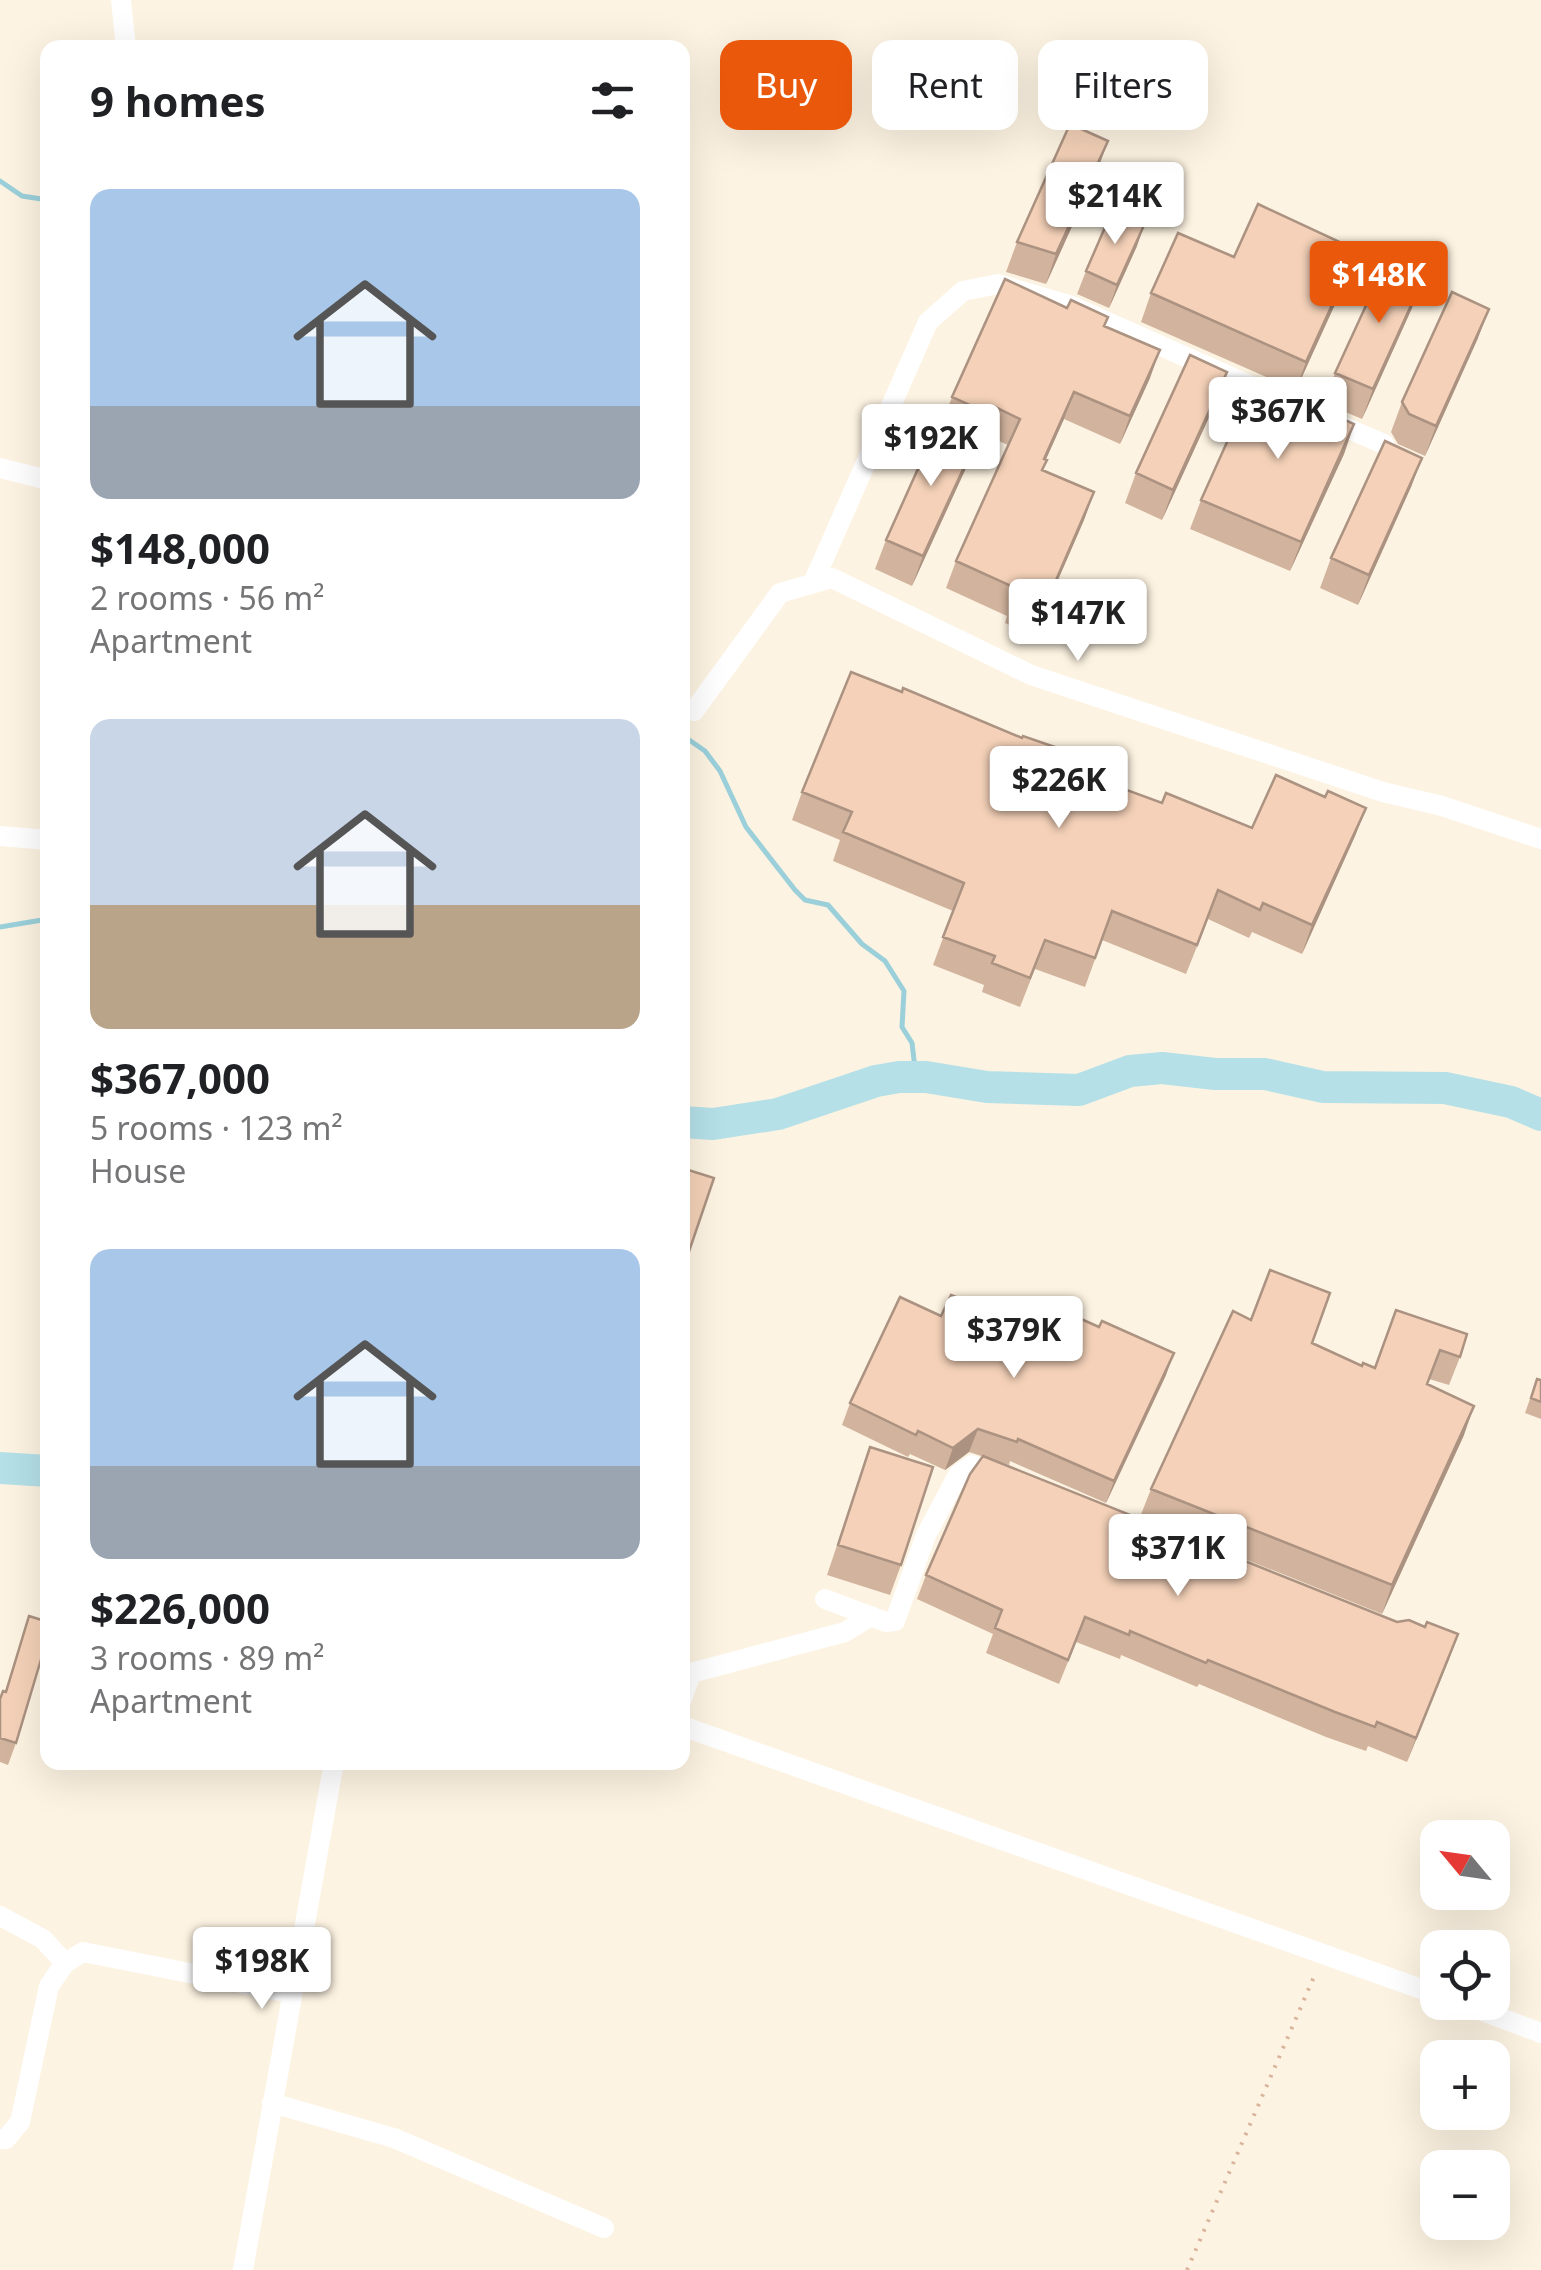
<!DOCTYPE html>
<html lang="en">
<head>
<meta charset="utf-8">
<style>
  :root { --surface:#fff; --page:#f6f6f6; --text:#202124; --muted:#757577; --accent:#ea580c }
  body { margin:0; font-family:"Noto Sans",sans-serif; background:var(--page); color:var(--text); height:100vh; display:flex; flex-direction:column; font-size:38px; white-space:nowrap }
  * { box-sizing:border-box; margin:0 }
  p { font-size:32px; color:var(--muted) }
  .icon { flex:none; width:55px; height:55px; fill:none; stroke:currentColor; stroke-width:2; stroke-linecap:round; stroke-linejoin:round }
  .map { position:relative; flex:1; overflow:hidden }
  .drawer { position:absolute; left:40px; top:40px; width:650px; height:1730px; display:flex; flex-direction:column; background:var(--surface); border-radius:20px; box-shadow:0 10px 40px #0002 }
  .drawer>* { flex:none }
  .top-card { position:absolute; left:720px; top:40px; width:670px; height:90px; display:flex; gap:20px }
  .needle { width:65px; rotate:299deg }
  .fabs { position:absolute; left:1420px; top:1820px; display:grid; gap:20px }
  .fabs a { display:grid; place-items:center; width:90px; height:90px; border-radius:20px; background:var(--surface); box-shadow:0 10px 40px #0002; font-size:50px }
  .price { position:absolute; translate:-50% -85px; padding:0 22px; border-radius:10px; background:#fff; color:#222; font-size:32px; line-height:65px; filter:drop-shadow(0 2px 5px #0008) }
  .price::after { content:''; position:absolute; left:50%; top:60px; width:30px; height:22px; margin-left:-15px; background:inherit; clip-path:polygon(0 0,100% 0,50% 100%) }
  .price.selected { background:var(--accent); color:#fff }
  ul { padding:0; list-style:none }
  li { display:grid; align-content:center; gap:20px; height:530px; padding:0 50px }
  li span { display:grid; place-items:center; height:310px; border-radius:20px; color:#555 }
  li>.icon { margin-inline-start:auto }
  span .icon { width:180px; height:180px; fill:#fffc; stroke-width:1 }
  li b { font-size:42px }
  h2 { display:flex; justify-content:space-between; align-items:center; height:120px; padding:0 50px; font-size:42px }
  .tag { padding:0 35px; border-radius:20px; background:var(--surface); box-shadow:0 10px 40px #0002; font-size:35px; line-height:90px }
  .tag.selected { background:var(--accent); color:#fff }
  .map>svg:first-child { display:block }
</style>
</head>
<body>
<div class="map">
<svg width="1541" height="2270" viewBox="0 0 1541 2270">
  <rect width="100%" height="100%" fill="#fdf3e2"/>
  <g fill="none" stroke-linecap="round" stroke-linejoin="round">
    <path stroke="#9bd0da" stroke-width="5" d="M 0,181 L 22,196 L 48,200
      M 682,632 L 682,650
      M 682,735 L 705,751 L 720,771 L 746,827 L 795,890 L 805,900 L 828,905 L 862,944 L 885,961 L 904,991 L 902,1027 L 912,1043 L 916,1077
      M 0,927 L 48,919"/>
    <path stroke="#b5e0e8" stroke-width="32" d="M 682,1122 L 713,1124 L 778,1114 L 876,1081 L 899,1077 L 926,1077 L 987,1087 L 1079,1090 L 1130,1071 L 1162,1068 L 1215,1074 L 1265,1074 L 1323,1087 L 1445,1088 L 1511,1102 L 1541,1115
      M 0,1468 L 48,1471"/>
    <path stroke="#d9b49b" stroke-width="4" stroke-dasharray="2.5 8" stroke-linecap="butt" d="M 1187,2270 L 1316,1972"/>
    <path stroke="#fff" stroke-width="20" d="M 121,0 L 126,48
      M 1330,421 L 1384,444
      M 0,468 L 48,480
      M 813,583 L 928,322 L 963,291 L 998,284 L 1069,305 L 1276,397
      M 694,711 L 780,593 L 832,578 L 1031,675 L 1383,792 L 1442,806 L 1541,839
      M 0,836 L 48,840
      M 825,1599 L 886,1622 L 895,1621 L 926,1535 L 958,1475 L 972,1465 L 1001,1476
      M 682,1699 L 691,1673 L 845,1632 L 871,1616
      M 682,1726 L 1438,1995
      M 0,1916 L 43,1939 L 65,1963
      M 1458,2002 L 1541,2033
      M 272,2103 L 394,2138 L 604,2228
      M 0,2139 L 6,2139 L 20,2122 L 49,1986 L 65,1963 L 83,1952 L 291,1993
      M 243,2270 L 334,1762"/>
  </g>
  <path fill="#d2b49e" d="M 1108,141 L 1097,171 L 1046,284 L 1006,272 L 1017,242 Z
    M 1137,246 L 1109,308 L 1077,294 L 1086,271 Z
    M 1357,250 L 1347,278 L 1296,390 L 1141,322 L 1151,293 L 1234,257 Z
    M 1412,308 L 1362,419 L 1324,403 L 1335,373 Z
    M 1105,326 L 1150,378 L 1120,444 L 1064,419 L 1046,459 L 1043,470 L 1094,492 L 1084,520 L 1034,635 L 1005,623 L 1007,616 L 946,588 L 956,561 L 1008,445 L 983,434 L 979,442 L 976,440 L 966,468 L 912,586 L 875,569 L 886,540 L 942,423 L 952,397 Z
    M 1478,338 L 1425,456 L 1398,444 L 1391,432 L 1402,402 Z
    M 1227,372 L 1216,402 L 1162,520 L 1125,503 L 1136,473 Z
    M 1316,410 L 1354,424 L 1344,454 L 1290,571 L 1190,529 L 1201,500 Z
    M 1422,458 L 1411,487 L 1358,605 L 1320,588 L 1331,558 Z
    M 1053,752 L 1102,781 L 1162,803 L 1252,828 L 1325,797 L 1366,808 L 1355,836 L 1302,954 L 1252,932 L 1249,938 L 1208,919 L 1186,974 L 1102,940 L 1085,987 L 1035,969 L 1020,1007 L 982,992 L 984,985 L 933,965 L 953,911 L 833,861 L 840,840 L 792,820 L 802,792 Z
    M 1396,1310 L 1460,1357 L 1449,1385 L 1429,1379 L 1427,1384 L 1464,1435 L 1382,1614 L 1140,1517 L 1151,1489 L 1251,1320 L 1312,1343 L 1362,1366 L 1375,1368 Z
    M 1038,1332 L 1166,1375 L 1106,1503 L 1010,1461 L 1009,1465 L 969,1452 L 945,1470 L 910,1454 L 908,1457 L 842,1425 L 850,1403 Z
    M 1537,1379 L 1541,1380 L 1541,1419 L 1525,1413 Z
    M 870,1447 L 901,1565 L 890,1595 L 827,1575 Z
    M 926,1575 L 1449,1659 L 1407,1762 L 1368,1746 L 1366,1751 L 1326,1737 L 1199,1684 L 1197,1687 L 1121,1655 L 1120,1659 L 1076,1642 L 1059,1684 L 986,1653 L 993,1634 L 917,1599 Z
    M 29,1616 L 16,1743 L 8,1765 L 0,1762 L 0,1698 L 5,1691 Z"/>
  <path fill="#ab9281" d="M 1108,141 L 1097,171 L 1046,284 L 1056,254 Z
    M 1145,223 L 1137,246 L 1109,308 L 1117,285 Z
    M 1357,250 L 1347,278 L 1296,390 L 1306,362 Z
    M 1423,279 L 1412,308 L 1362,419 L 1373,389 Z
    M 1489,309 L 1478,338 L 1425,456 L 1436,426 Z
    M 1160,350 L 1150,378 L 1120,444 L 1130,416 Z
    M 1227,372 L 1216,402 L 1162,520 L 1173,490 Z
    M 1074,392 L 1064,419 L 1034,486 L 1044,459 Z
    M 1354,424 L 1344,454 L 1290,571 L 1301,542 Z
    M 977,439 L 966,468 L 912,586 L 923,556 Z
    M 1422,458 L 1411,487 L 1358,605 L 1369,575 Z
    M 1094,492 L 1084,520 L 1034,635 L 1044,608 Z
    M 1366,808 L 1355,836 L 1302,954 L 1312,925 Z
    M 1174,1353 L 1166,1375 L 1106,1503 L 1114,1481 Z
    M 1474,1406 L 1464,1435 L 1382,1614 L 1392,1585 Z
    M 978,1429 L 969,1452 L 945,1470 L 953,1448 Z
    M 1458,1634 L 1449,1659 L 1407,1762 L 1416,1738 Z"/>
  <path fill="#f4d1b8" stroke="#ab9281" stroke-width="2.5" d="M 1070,124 L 1108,141 L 1056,254 L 1017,242 Z
    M 1258,204 L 1357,250 L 1306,362 L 1151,293 L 1178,233 L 1234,257 Z
    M 1113,209 L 1145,223 L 1117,285 L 1086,271 Z
    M 1386,262 L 1423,279 L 1373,389 L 1335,373 Z
    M 1005,279 L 1067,308 L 1071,300 L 1108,317 L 1104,326 L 1160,350 L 1130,416 L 1074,392 L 1044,459 L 1047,460 L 1042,470 L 1094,492 L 1044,608 L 1015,595 L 1018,589 L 956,561 L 1020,419 L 993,406 L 989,414 L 952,397 Z
    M 1452,292 L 1489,309 L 1436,426 L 1409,414 L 1402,402 Z
    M 1190,355 L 1227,372 L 1173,490 L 1136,473 Z
    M 1254,382 L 1316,410 L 1317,407 L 1354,424 L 1301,542 L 1201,500 Z
    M 939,422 L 977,439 L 923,556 L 886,540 Z
    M 1385,441 L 1422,458 L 1369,575 L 1331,558 Z
    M 851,672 L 902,692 L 903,688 L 1022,738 L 1023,736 L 1055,747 L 1053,752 L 1105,771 L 1102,781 L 1162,803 L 1166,793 L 1252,828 L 1276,775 L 1325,797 L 1328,791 L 1366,808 L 1312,925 L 1263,903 L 1260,910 L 1218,890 L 1197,945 L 1112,911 L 1095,958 L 1045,940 L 1030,978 L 992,963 L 995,956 L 943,937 L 964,883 L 843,832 L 852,812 L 802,792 Z
    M 682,1168 L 714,1178 L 682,1272 Z
    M 1270,1270 L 1330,1293 L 1312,1343 L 1362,1366 L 1363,1363 L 1375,1368 L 1396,1310 L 1467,1334 L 1460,1357 L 1440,1350 L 1427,1384 L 1474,1406 L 1392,1585 L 1151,1489 L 1233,1311 L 1251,1320 Z
    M 951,1295 L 1038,1332 L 1050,1305 L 1099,1327 L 1102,1321 L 1174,1353 L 1114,1481 L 1018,1439 L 1017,1442 L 978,1429 L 953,1448 L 918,1431 L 916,1435 L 850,1403 L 900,1297 L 941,1316 Z
    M 1537,1379 L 1541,1380 L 1541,1402 L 1531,1398 Z
    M 870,1447 L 933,1467 L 901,1565 L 838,1545 Z
    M 983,1456 L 1397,1622 L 1409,1620 L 1425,1627 L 1427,1622 L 1458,1634 L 1416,1738 L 1377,1722 L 1375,1727 L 1335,1712 L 1208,1660 L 1206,1663 L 1130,1631 L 1129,1635 L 1085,1617 L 1068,1660 L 995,1628 L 1002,1610 L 926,1575 L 970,1474 Z
    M 29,1616 L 48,1622 L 48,1636 L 16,1743 L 0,1738 L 0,1699 L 3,1691 L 6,1692 Z"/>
</svg>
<div class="fabs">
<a><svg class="needle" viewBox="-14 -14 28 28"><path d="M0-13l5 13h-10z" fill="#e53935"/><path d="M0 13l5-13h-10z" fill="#757577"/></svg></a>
<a><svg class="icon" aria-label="locate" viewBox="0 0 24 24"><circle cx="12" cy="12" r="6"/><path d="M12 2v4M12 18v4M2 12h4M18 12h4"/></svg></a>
<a>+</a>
<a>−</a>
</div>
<b class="price" style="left:1115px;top:247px">$214K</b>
<b class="price selected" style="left:1379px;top:326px">$148K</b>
<b class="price" style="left:1278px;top:462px">$367K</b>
<b class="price" style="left:931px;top:489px">$192K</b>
<b class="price" style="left:1078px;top:664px">$147K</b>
<b class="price" style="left:1059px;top:831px">$226K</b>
<b class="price" style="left:1014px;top:1381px">$379K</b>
<b class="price" style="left:1178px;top:1599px">$371K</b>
<b class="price" style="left:262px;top:2012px">$198K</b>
<div class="top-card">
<a class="tag selected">Buy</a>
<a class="tag">Rent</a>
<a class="tag">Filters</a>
</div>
<section class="drawer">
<h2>9 homes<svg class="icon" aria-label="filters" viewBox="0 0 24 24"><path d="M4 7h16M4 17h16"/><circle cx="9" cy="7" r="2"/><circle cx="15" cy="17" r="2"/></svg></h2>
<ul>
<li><span style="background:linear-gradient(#a9c7e8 70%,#9aa5b1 0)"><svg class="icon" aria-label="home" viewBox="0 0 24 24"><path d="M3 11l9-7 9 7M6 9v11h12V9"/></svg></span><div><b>$148,000</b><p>2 rooms · 56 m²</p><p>Apartment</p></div></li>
<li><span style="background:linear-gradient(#c9d6e8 60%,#b9a48a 0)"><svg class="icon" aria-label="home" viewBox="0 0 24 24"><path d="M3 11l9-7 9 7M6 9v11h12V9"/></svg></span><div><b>$367,000</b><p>5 rooms · 123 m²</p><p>House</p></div></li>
<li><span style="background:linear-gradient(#a9c7e8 70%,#9aa5b1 0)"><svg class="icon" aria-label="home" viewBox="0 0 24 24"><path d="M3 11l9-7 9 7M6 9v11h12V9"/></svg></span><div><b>$226,000</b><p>3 rooms · 89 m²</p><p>Apartment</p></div></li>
</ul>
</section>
</div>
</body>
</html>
